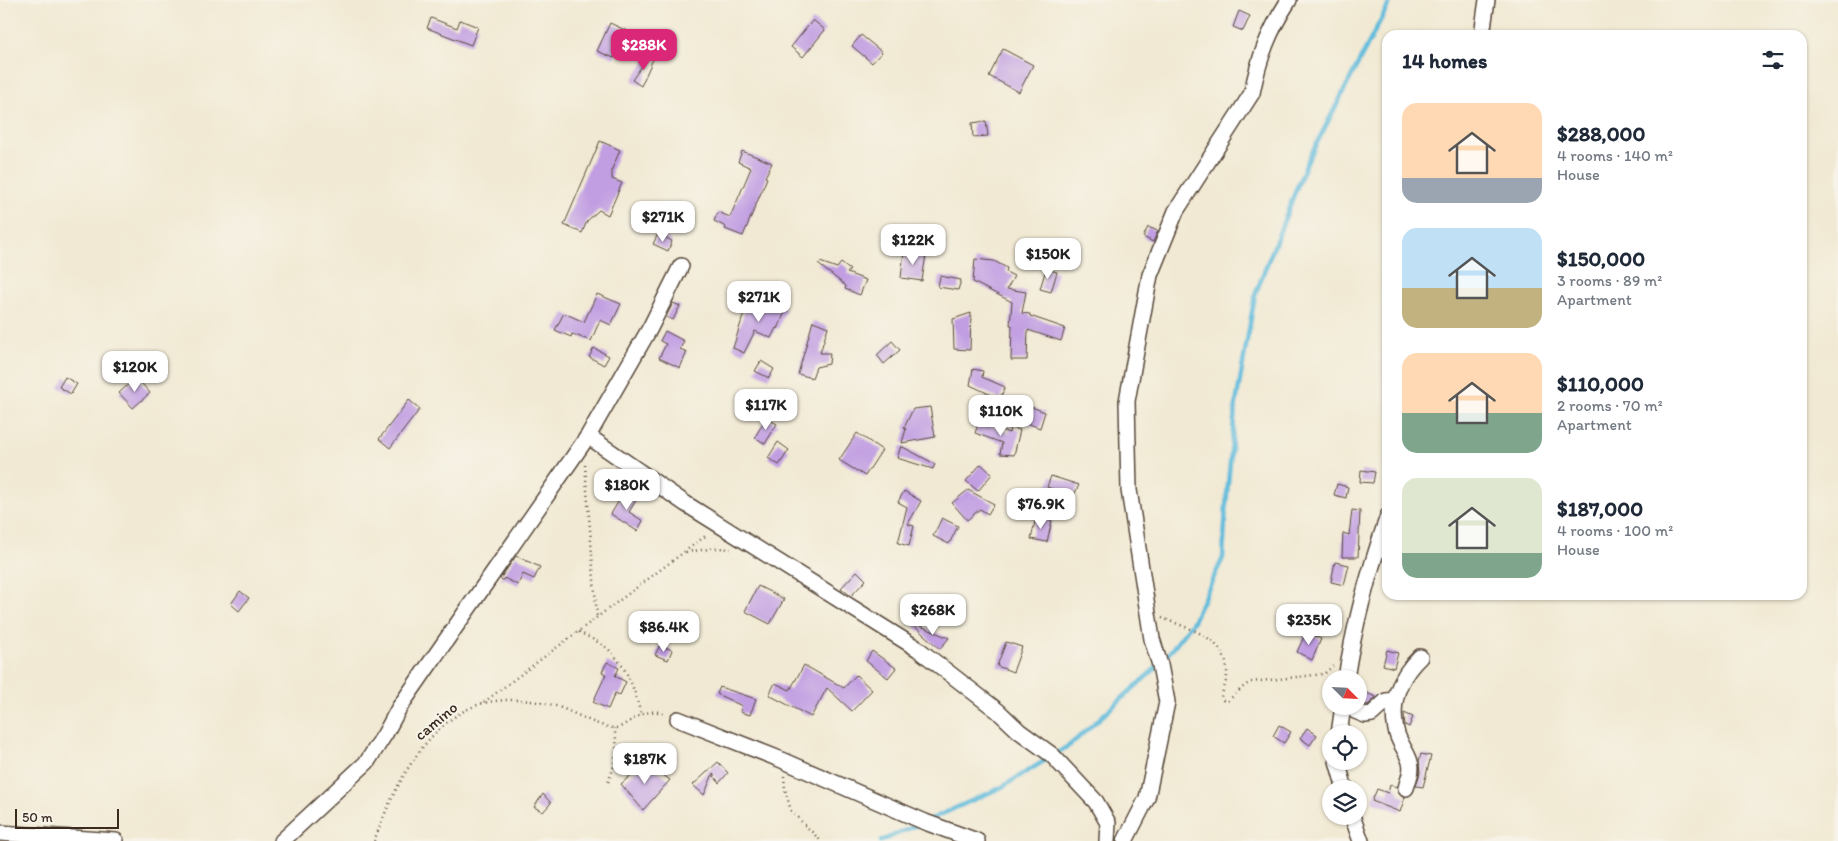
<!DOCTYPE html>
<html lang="en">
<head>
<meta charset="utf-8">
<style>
  :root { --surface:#fff; --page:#f2f2f3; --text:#1f2937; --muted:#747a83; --accent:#db2777 }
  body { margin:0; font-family:Itim,sans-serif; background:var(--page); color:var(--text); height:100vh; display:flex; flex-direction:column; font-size:19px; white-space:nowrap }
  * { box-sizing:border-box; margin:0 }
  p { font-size:16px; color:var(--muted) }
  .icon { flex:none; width:28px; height:28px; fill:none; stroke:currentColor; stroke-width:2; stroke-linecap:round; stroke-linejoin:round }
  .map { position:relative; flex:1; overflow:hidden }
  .sheet { position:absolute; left:1382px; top:30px; width:425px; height:570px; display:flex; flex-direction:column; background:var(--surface); border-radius:15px; box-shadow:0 1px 4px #0004 }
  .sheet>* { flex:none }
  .needle { width:32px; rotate:114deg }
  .fabs { position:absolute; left:1322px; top:670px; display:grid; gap:10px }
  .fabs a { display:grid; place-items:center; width:45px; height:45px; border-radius:50%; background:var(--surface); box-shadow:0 1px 4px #0004; font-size:25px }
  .scale { position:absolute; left:15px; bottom:12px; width:104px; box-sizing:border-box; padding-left:5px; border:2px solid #3b2a1e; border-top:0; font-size:14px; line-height:18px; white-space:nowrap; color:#3b2a1e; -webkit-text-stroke:4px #f7f3e8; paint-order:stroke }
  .price { position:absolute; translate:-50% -42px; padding:0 11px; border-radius:10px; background:#fff; color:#222; font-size:16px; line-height:32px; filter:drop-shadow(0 1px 2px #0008) }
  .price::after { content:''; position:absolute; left:50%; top:30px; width:15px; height:11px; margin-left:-8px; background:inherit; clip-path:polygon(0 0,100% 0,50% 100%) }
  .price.current { background:var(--accent); color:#fff }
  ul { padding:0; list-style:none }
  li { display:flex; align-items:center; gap:15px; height:125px; padding:0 20px }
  li span { display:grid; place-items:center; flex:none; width:140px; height:100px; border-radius:15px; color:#555 }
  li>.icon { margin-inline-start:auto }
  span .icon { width:60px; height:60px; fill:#fffc; stroke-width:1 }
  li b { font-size:21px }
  h2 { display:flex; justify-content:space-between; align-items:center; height:60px; padding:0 20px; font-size:21px }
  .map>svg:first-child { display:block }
</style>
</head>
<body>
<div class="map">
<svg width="1838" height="841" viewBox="0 0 1838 841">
  <rect width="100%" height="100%" fill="#f7f3e8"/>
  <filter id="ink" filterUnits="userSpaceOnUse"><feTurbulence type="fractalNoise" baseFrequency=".02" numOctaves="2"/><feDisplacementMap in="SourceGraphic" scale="10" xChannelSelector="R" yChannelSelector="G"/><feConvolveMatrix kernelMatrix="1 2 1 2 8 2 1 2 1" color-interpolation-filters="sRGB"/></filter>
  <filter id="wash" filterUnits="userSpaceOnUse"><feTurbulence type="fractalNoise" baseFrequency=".0096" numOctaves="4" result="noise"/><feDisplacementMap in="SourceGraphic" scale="20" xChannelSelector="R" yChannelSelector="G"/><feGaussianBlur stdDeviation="1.12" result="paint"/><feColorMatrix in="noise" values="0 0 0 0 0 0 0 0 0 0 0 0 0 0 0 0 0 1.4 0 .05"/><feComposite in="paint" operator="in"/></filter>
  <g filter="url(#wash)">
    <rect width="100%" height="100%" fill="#f1e9d3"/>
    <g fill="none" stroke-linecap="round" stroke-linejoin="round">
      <path stroke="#5ebbdc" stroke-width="4.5" d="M 1162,662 L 1192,623 L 1223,558 L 1226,505 L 1235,409 L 1255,295 L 1306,164 L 1391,0
        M 931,819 L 1002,787 L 1070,745 L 1157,667
        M 881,841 L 919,824"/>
    </g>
    <g id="blocks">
      <path fill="#c19ee2" d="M 1239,11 L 1250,16 L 1243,31 L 1233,27 Z
        M 431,18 L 457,28 L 460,20 L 478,27 L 471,45 L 427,28 Z
        M 813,20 L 825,30 L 803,57 L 791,47 Z
        M 610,23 L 627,31 L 614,58 L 597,51 Z
        M 861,35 L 882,52 L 872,63 L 852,46 Z
        M 1003,49 L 1033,65 L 1019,92 L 989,76 Z
        M 651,53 L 655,55 L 641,86 L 632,80 Z
        M 986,121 L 988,136 L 973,137 L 972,123 Z
        M 600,141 L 620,150 L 612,169 L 612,179 L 622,183 L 608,215 L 599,210 L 587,221 L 582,233 L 564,225 Z
        M 742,151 L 772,163 L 765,177 L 767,178 L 743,236 L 725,229 L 726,227 L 714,221 L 718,212 L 730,217 L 740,194 L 751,168 L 738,162 Z
        M 1148,227 L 1158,231 L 1153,242 L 1143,237 Z
        M 658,234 L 672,241 L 668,251 L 653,244 Z
        M 904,251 L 926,254 L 922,281 L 901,278 Z
        M 975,259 L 994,261 L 1007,268 L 1006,272 L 1014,276 L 1007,289 L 1026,292 L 1022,313 L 1030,314 L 1030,316 L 1065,328 L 1061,341 L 1028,330 L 1027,360 L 1011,360 L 1012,325 L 1010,325 L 1012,302 L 973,282 Z
        M 820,262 L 837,268 L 841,263 L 850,270 L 847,273 L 866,280 L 860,295 L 845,289 L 846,286 L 818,264 Z
        M 1046,269 L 1057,272 L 1051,292 L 1040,289 Z
        M 940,276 L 961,280 L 958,290 L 938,287 Z
        M 597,294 L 621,304 L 611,325 L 600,320 L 591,341 L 572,334 L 571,337 L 555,330 L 564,313 L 584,322 Z
        M 756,298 L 786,309 L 778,329 L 776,328 L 771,338 L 755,331 L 744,353 L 733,348 L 745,310 L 752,310 Z
        M 673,303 L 680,306 L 673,320 L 666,317 Z
        M 971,313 L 970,350 L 954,349 L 953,319 Z
        M 813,321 L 828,327 L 820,353 L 830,353 L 829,364 L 816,367 L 812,378 L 798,374 Z
        M 665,331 L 684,341 L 680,349 L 687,352 L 680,368 L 659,358 L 666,344 L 660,341 Z
        M 892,341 L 900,350 L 884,364 L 877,355 Z
        M 594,348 L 609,356 L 604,365 L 589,357 Z
        M 761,361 L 774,369 L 769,378 L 755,371 Z
        M 973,369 L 983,371 L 982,377 L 1005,387 L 1000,399 L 970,385 Z
        M 65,377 L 77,384 L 71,394 L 59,387 Z
        M 136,377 L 150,393 L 133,408 L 119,393 Z
        M 409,400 L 420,409 L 390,448 L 379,439 Z
        M 1026,405 L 1045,412 L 1040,428 L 1021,421 Z
        M 930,407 L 935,437 L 902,443 L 906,429 L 904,428 L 913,409 Z
        M 766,418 L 777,424 L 765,444 L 755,437 Z
        M 979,422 L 1009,433 L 1010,427 L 1020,430 L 1014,455 L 1000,454 L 1002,443 L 975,433 Z
        M 857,433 L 882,450 L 865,476 L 839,460 Z
        M 778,442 L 789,450 L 779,465 L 768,458 Z
        M 901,446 L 935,464 L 933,469 L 897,458 Z
        M 981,464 L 992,474 L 978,491 L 966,481 Z
        M 1361,470 L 1375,472 L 1373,483 L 1360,482 Z
        M 1051,476 L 1079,485 L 1073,497 L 1047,487 Z
        M 1337,484 L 1348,487 L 1346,498 L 1334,495 Z
        M 626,489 L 638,497 L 629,512 L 643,521 L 637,531 L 611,514 Z
        M 968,490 L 994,504 L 988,514 L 980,509 L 967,520 L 952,503 Z
        M 904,491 L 921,501 L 908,524 L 914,526 L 909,546 L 898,543 L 907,507 L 898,502 Z
        M 1352,510 L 1360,511 L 1358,557 L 1342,557 L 1343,533 L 1349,535 Z
        M 1036,517 L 1052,521 L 1047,542 L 1031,539 Z
        M 942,518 L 958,526 L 949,544 L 933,536 Z
        M 516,556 L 540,567 L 534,579 L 523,574 L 518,585 L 504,578 L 503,580 L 500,579 Z
        M 1335,562 L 1349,565 L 1344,585 L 1331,582 Z
        M 857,571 L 866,580 L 851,596 L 841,588 Z
        M 758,586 L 784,599 L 770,624 L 745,611 Z
        M 240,591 L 249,598 L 239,611 L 231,604 Z
        M 915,624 L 949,638 L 940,649 L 914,626 Z
        M 1306,632 L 1321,639 L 1312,660 L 1297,652 Z
        M 1006,642 L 1022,647 L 1013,672 L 997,666 Z
        M 660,645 L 672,650 L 668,660 L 655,655 Z
        M 1387,650 L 1398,653 L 1394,668 L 1383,665 Z
        M 872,651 L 896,668 L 888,678 L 866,661 Z
        M 607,662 L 619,668 L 615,676 L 626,682 L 620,695 L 615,693 L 608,709 L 593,702 L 606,674 L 602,672 Z
        M 804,665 L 844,688 L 856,675 L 872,690 L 852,711 L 827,688 L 811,717 L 769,695 L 775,683 L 790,690 Z
        M 720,687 L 756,699 L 750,715 L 740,712 L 742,706 L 717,694 Z
        M 1362,691 L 1376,697 L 1368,705 L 1362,704 L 1359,699 Z
        M 1404,713 L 1413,717 L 1409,727 L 1405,725 Z
        M 1279,725 L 1291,732 L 1284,743 L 1273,736 Z
        M 1307,728 L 1317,735 L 1310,745 L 1300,738 Z
        M 1421,754 L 1431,756 L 1423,787 L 1416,786 L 1420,773 L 1419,761 Z
        M 646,762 L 670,780 L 643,810 L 621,784 Z
        M 718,762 L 728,773 L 719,783 L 713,774 L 704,795 L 693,785 Z
        M 1390,785 L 1397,787 L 1399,794 L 1405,797 L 1400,812 L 1372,801 L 1377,789 L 1388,793 Z
        M 543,794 L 551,803 L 543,812 L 534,807 Z"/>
    </g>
  </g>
  <g filter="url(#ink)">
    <use href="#blocks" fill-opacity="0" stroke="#564739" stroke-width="1"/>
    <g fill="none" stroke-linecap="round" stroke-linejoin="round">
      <g stroke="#564739" stroke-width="18">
        <path id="minor" d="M 1482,35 L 1487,0
          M 588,436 L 686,504 L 918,649 L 998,711 L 1019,731 L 1052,755 L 1096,802 L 1108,823 L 1107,841
          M 1346,679 C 1354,623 1370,568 1388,516
          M 1353,706 L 1355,711 L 1365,715 L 1372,714 L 1386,701 L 1395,700
          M 678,719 L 782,760 L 925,822 L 977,841
          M 1339,734 L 1343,706
          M 1337,761 L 1345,789
          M 1406,788 C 1408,780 1413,770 1410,762 C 1407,751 1398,742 1396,730 C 1390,702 1399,677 1420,657
          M 1352,816 L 1361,841
          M 0,833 L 116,841
          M 282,841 L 367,762 L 385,734 L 399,708 L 588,436 L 650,328 L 681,266
          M 1125,841 L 1147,798 L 1167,702 L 1160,665 L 1152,639 L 1129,490 L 1127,401 L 1150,275 L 1176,211 L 1252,93 C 1259,57 1269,31 1289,0"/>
      </g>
      <path stroke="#564739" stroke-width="2.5" stroke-dasharray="1 4" stroke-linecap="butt" d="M 585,465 L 597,618
        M 686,552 L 717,548 L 731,549
        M 1162,618 C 1189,629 1228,637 1227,674 C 1227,681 1223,690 1221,697 L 1223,700 L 1227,701 C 1236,695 1241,687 1251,682 L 1324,674 L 1333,666
        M 579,632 C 588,637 599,642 607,648 C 627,666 635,690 641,715
        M 484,702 L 708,534
        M 784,776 L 785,789 L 791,811 L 821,841
        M 608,782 C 616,763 619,749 614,728
        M 374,841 C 392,793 420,731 470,708 C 493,697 525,699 549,704 C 570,709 594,726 614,728 L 618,728 C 634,720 647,706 665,714"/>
      <use href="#minor" stroke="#fff" stroke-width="15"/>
    </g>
  </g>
  <g text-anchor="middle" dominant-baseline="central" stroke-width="4" stroke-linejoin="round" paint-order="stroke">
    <g font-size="16" fill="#3b2a1e" stroke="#f7f3e8">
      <text transform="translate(436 721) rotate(-40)">camino</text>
    </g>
  </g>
</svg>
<div class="fabs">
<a><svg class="needle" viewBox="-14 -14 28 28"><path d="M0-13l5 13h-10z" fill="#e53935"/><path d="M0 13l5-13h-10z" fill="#747a83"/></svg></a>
<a><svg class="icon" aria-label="locate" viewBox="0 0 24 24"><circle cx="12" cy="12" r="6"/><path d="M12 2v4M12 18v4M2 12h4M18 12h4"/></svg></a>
<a><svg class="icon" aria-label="layers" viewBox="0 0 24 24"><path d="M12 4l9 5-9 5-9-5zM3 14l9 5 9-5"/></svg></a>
</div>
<div class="scale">50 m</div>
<b class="price current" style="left:644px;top:71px">$288K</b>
<b class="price" style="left:663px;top:243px">$271K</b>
<b class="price" style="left:913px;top:266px">$122K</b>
<b class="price" style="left:1048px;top:280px">$150K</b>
<b class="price" style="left:759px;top:323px">$271K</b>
<b class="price" style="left:135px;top:393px">$120K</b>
<b class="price" style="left:766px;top:431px">$117K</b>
<b class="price" style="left:1001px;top:437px">$110K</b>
<b class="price" style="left:627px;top:511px">$180K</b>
<b class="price" style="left:1041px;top:530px">$76.9K</b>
<b class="price" style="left:933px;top:636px">$268K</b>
<b class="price" style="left:1309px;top:646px">$235K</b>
<b class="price" style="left:664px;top:653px">$86.4K</b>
<b class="price" style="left:645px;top:785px">$187K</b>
<section class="sheet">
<h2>14 homes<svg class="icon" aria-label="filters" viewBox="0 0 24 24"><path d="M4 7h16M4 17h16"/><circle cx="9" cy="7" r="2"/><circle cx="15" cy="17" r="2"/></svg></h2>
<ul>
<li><span style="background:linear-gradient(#ffd9b3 75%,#9aa5b1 0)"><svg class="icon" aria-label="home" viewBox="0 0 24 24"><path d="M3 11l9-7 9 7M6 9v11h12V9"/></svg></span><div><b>$288,000</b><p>4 rooms · 140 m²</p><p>House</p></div></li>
<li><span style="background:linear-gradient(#bfe0f5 60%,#c2b280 0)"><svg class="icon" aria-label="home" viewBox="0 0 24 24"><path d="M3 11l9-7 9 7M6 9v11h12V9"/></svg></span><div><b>$150,000</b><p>3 rooms · 89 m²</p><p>Apartment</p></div></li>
<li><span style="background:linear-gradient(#ffd9b3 60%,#7fa58c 0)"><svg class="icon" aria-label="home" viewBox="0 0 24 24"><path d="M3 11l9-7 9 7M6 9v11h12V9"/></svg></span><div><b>$110,000</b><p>2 rooms · 70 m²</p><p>Apartment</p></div></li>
<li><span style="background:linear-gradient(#dfe7d0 75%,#7fa58c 0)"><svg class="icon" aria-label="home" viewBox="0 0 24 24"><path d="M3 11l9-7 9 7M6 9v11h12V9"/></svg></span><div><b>$187,000</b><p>4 rooms · 100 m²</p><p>House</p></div></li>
</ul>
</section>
</div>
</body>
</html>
